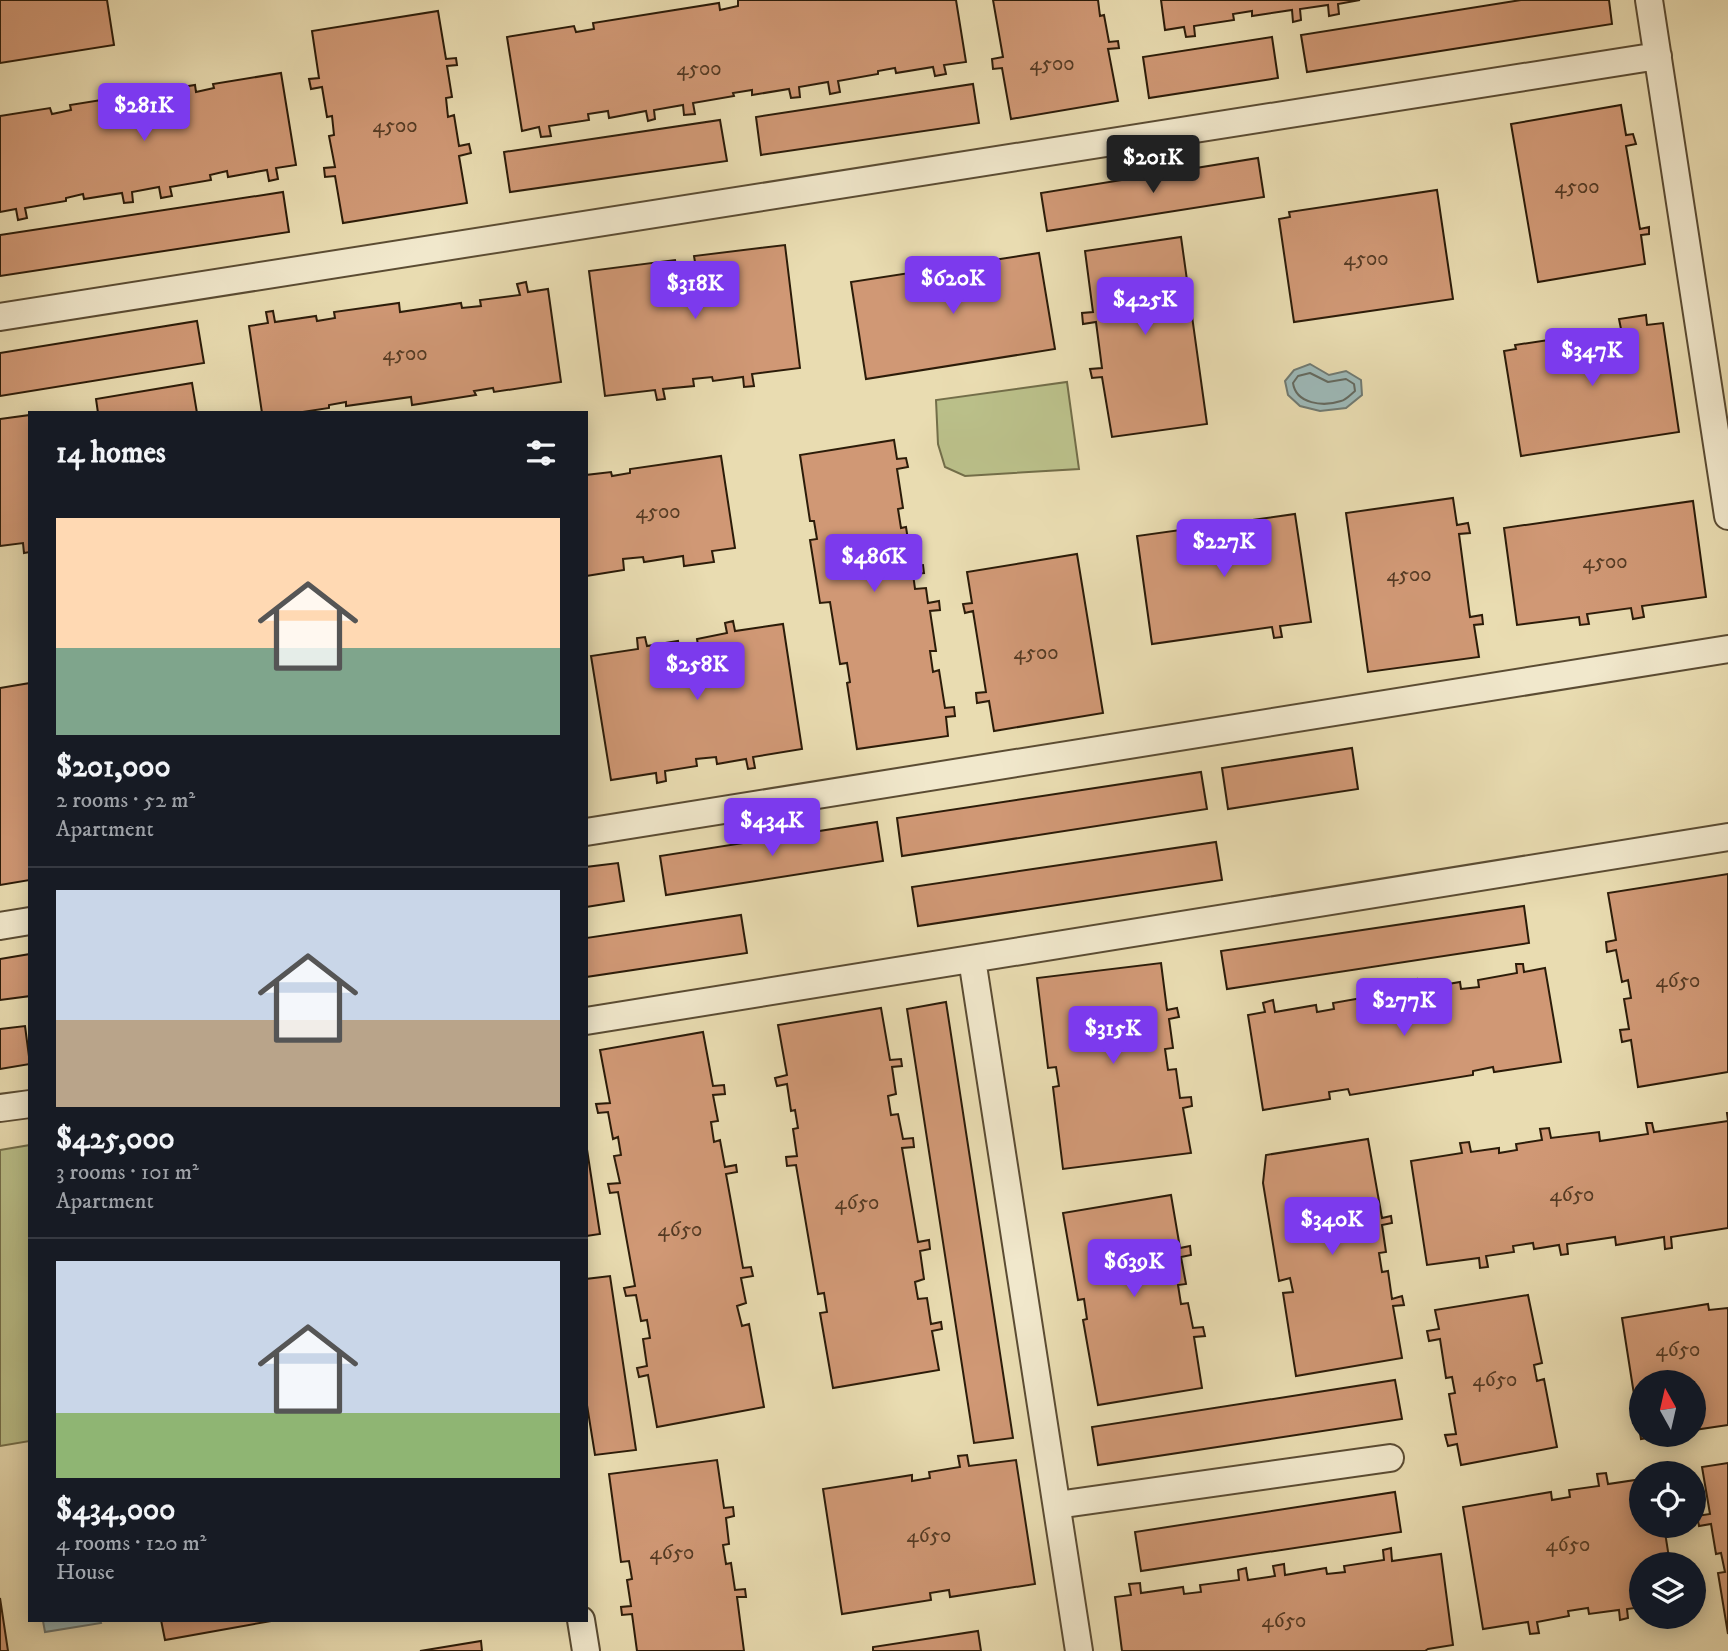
<!DOCTYPE html>
<html lang="en">
<head>
<meta charset="utf-8">
<style>
  :root { --surface:#171b24; --page:#242831; --text:#f1f3f6; --muted:#9ea1a6; --line:#363941; --accent:#7c3aed }
  body { margin:0; font-family:"IM FELL DW Pica",serif; background:var(--page); color:var(--text); height:100vh; display:flex; flex-direction:column; font-size:26px; white-space:nowrap }
  * { box-sizing:border-box; margin:0 }
  p { font-size:23px; color:var(--muted) }
  .icon { flex:none; width:38px; height:38px; fill:none; stroke:currentColor; stroke-width:2; stroke-linecap:round; stroke-linejoin:round }
  .map { position:relative; flex:1; overflow:hidden }
  .sheet { position:absolute; left:28px; top:411px; width:560px; height:1211px; display:flex; flex-direction:column; background:var(--surface); border-radius:0px; box-shadow:0 4px 18px #0003 }
  .sheet>* { flex:none }
  .needle { width:46px; rotate:352deg }
  .controls { position:absolute; left:1629px; top:1370px; display:grid; gap:14px }
  .controls a { display:grid; place-items:center; width:77px; height:77px; border-radius:50%; background:var(--surface); box-shadow:0 4px 18px #0003; font-size:35px }
  .price { position:absolute; translate:-50% -60px; padding:0 16px; border-radius:7px; background:var(--accent); color:#fff; font-size:23px; line-height:46px; filter:drop-shadow(0 2px 4px #0008) }
  .price::after { content:''; position:absolute; left:50%; top:42px; width:21px; height:16px; margin-left:-10px; background:inherit; clip-path:polygon(0 0,100% 0,50% 100%) }
  .price.selected { background:#222; color:#fff }
  ul { padding:0; list-style:none }
  li { display:grid; align-content:center; gap:14px; height:371px; padding:0 28px }
  li+li { border-top:2px solid var(--line) }
  li span { display:grid; place-items:center; height:217px; border-radius:0px; color:#555 }
  li>.icon { margin-inline-start:auto }
  span .icon { width:126px; height:126px; fill:#fffc; stroke-width:1 }
  li b { font-size:30px }
  h2 { display:flex; justify-content:space-between; align-items:center; height:84px; padding:0 28px; font-size:30px }
  .map>svg:first-child { display:block }
</style>
</head>
<body>
<div class="map">
<svg width="1728" height="1651" viewBox="0 0 1728 1651">
  <rect width="100%" height="100%" fill="#e9dcb1"/>
  <filter id="stains"><feTurbulence type="fractalNoise" baseFrequency=".00286" numOctaves="4"/><feColorMatrix values="0 0 0 0 .2 0 0 0 0 .09 0 0 0 0 .02 0 0 0 .5 -.17"/></filter>
  <radialGradient id="worn" r=".72"><stop offset=".6" stop-color="#630" stop-opacity="0"/><stop offset="1" stop-color="#630" stop-opacity=".3"/></radialGradient>
  <path fill="#babf89" stroke="#736e49" stroke-width="2" d="M 1067,382 L 1079,469 L 965,476 L 945,467 L 938,444 L 936,400 Z
    M 30,1145 L 30,1441 L 0,1446 L 0,1150 Z"/>
  <path fill="#9db9b8" stroke="#707a72" stroke-width="2" d="M 1310,364 L 1329,375 L 1346,371 L 1361,380 L 1362,395 L 1346,408 L 1320,411 L 1300,406 L 1288,395 L 1285,381 L 1294,370 Z
    M 100,1620 L 101,1623 L 45,1632 L 43,1621 Z"/>
  <g fill="none" stroke-linecap="round" stroke-linejoin="round">
    <path stroke="#646a60" stroke-width="2" d="M 1310,373 L 1328,382 L 1346,379 L 1354,384 L 1355,391 C 1350,395 1346,400 1341,401 C 1323,407 1296,404 1293,383 L 1298,376 Z"/>
  </g>
  <path fill="#d09875" stroke="#2c1c09" stroke-width="2" d="M 0,0 L 107,0 L 114,45 L 0,63 Z
    M 738,0 L 956,0 L 966,62 L 944,65 L 946,74 L 935,76 L 933,67 L 896,73 L 895,68 L 878,71 L 878,74 L 838,81 L 840,92 L 830,94 L 828,82 L 799,87 L 800,97 L 791,98 L 789,89 L 752,95 L 752,90 L 733,93 L 734,96 L 693,103 L 695,114 L 684,115 L 683,105 L 654,110 L 655,119 L 648,121 L 646,111 L 609,118 L 608,111 L 588,114 L 589,120 L 549,126 L 551,136 L 541,137 L 539,127 L 522,131 L 507,37 L 574,26 L 576,32 L 594,29 L 593,23 L 719,3 L 720,10 L 738,6 Z
    M 993,0 L 1098,0 L 1100,16 L 1104,15 L 1109,42 L 1118,41 L 1119,48 L 1108,49 L 1118,101 L 1011,119 L 1002,68 L 993,69 L 992,59 L 1003,57 Z
    M 1161,0 L 1360,0 L 1338,4 L 1339,14 L 1329,16 L 1328,5 L 1300,9 L 1301,20 L 1293,22 L 1292,10 L 1252,16 L 1252,11 L 1233,14 L 1234,20 L 1194,26 L 1195,36 L 1186,37 L 1184,27 L 1165,30 Z
    M 1521,0 L 1609,0 L 1612,24 L 1307,72 L 1301,35 Z
    M 438,11 L 446,59 L 456,58 L 457,65 L 447,66 L 452,97 L 446,98 L 448,117 L 454,115 L 459,146 L 469,144 L 471,153 L 459,156 L 467,203 L 343,223 L 335,176 L 325,177 L 324,168 L 335,167 L 329,136 L 334,135 L 332,116 L 327,117 L 322,87 L 311,89 L 309,79 L 319,78 L 312,31 Z
    M 1272,37 L 1278,78 L 1149,98 L 1143,57 Z
    M 281,73 L 296,165 L 276,168 L 278,179 L 269,181 L 267,170 L 228,177 L 227,171 L 210,175 L 211,180 L 170,187 L 172,196 L 161,198 L 159,187 L 132,192 L 133,202 L 124,203 L 122,193 L 84,199 L 83,194 L 66,198 L 66,201 L 25,208 L 27,218 L 18,220 L 16,209 L 0,212 L 0,116 L 50,108 L 52,114 L 71,110 L 70,105 L 195,85 L 196,92 L 214,88 L 213,84 Z
    M 973,84 L 979,123 L 761,155 L 756,117 Z
    M 1621,105 L 1626,135 L 1633,134 L 1636,144 L 1626,146 L 1640,229 L 1649,227 L 1649,234 L 1641,235 L 1645,264 L 1538,282 L 1511,124 Z
    M 720,120 L 727,161 L 510,192 L 504,152 Z
    M 1258,158 L 1264,197 L 1047,231 L 1041,193 Z
    M 1437,190 L 1453,299 L 1294,322 L 1279,219 L 1290,217 L 1289,212 Z
    M 283,192 L 289,232 L 0,276 L 0,235 Z
    M 1181,237 L 1207,424 L 1112,437 L 1102,377 L 1092,378 L 1090,369 L 1102,368 L 1096,322 L 1083,324 L 1082,313 L 1093,312 L 1085,251 Z
    M 785,245 L 800,368 L 752,374 L 754,386 L 744,387 L 743,377 L 713,381 L 712,377 L 693,379 L 694,386 L 663,389 L 665,399 L 657,400 L 655,390 L 605,396 L 589,271 L 675,260 L 676,265 L 695,262 L 694,256 Z
    M 1039,253 L 1055,349 L 866,379 L 851,282 Z
    M 526,282 L 528,292 L 548,289 L 561,382 L 494,392 L 493,388 L 474,391 L 476,395 L 412,405 L 411,397 L 346,406 L 346,402 L 329,405 L 329,408 L 296,413 L 262,413 L 249,326 L 268,323 L 266,312 L 273,311 L 275,322 L 316,316 L 317,321 L 335,318 L 334,312 L 399,303 L 400,312 L 461,303 L 462,308 L 481,306 L 480,300 L 520,295 L 517,284 Z
    M 1646,315 L 1647,325 L 1663,323 L 1679,432 L 1521,456 L 1504,351 L 1516,349 L 1515,345 L 1621,329 L 1619,319 Z
    M 197,321 L 204,363 L 0,396 L 0,353 Z
    M 192,383 L 197,413 L 98,413 L 96,399 Z
    M 30,415 L 30,552 L 24,553 L 23,543 L 0,546 L 0,419 Z
    M 894,440 L 897,459 L 906,458 L 908,467 L 897,469 L 903,508 L 898,509 L 901,528 L 906,527 L 912,566 L 923,565 L 924,573 L 913,574 L 915,589 L 926,588 L 928,603 L 939,601 L 940,610 L 930,611 L 936,651 L 930,651 L 933,672 L 939,670 L 945,708 L 954,707 L 955,716 L 946,717 L 948,736 L 857,749 L 847,683 L 850,682 L 847,663 L 840,664 L 830,602 L 820,603 L 810,540 L 817,539 L 814,521 L 810,521 L 800,455 Z
    M 721,456 L 735,548 L 712,551 L 714,562 L 684,566 L 683,556 L 644,562 L 643,557 L 623,559 L 624,570 L 586,576 L 586,475 L 611,472 L 612,476 L 630,473 L 630,469 Z
    M 1453,498 L 1457,525 L 1468,523 L 1470,533 L 1459,534 L 1470,617 L 1482,615 L 1483,624 L 1474,625 L 1479,657 L 1368,672 L 1346,513 Z
    M 1693,501 L 1706,597 L 1642,606 L 1644,617 L 1633,619 L 1631,608 L 1587,614 L 1589,624 L 1580,625 L 1579,617 L 1517,625 L 1504,528 Z
    M 1295,514 L 1311,622 L 1280,626 L 1282,637 L 1274,638 L 1272,627 L 1152,644 L 1137,536 Z
    M 1077,554 L 1103,713 L 994,731 L 989,701 L 977,703 L 976,693 L 986,692 L 973,611 L 965,613 L 963,604 L 972,603 L 967,572 Z
    M 733,621 L 735,631 L 783,624 L 802,749 L 753,757 L 755,768 L 748,769 L 746,759 L 717,764 L 716,757 L 696,759 L 697,766 L 665,771 L 666,781 L 657,783 L 656,773 L 611,780 L 591,656 L 638,649 L 637,638 L 645,637 L 647,646 L 678,641 L 679,647 L 698,645 L 697,639 L 727,633 L 725,623 Z
    M 30,683 L 30,880 L 0,885 L 0,688 Z
    M 1352,748 L 1358,789 L 1228,809 L 1222,768 Z
    M 1201,772 L 1207,809 L 902,856 L 897,818 Z
    M 877,822 L 883,861 L 666,895 L 660,856 Z
    M 1216,842 L 1222,880 L 918,926 L 912,887 Z
    M 618,863 L 624,901 L 586,907 L 586,867 Z
    M 1728,874 L 1728,1072 L 1638,1087 L 1631,1040 L 1622,1042 L 1620,1030 L 1629,1029 L 1624,999 L 1631,998 L 1628,980 L 1622,982 L 1616,950 L 1607,952 L 1606,942 L 1616,940 L 1608,893 Z
    M 1524,906 L 1529,943 L 1227,989 L 1221,951 Z
    M 741,915 L 747,953 L 586,977 L 586,938 Z
    M 30,954 L 30,996 L 0,1000 L 0,959 Z
    M 1161,963 L 1167,1010 L 1177,1008 L 1179,1017 L 1169,1019 L 1173,1048 L 1165,1049 L 1168,1070 L 1176,1069 L 1180,1098 L 1191,1097 L 1192,1106 L 1183,1108 L 1191,1153 L 1063,1169 L 1053,1087 L 1059,1086 L 1056,1067 L 1048,1068 L 1037,978 Z
    M 1516,964 L 1523,964 L 1524,972 L 1545,968 L 1561,1062 L 1494,1072 L 1493,1067 L 1473,1071 L 1473,1075 L 1350,1095 L 1348,1089 L 1329,1092 L 1330,1099 L 1263,1110 L 1248,1015 L 1265,1012 L 1263,1003 L 1273,1000 L 1275,1012 L 1316,1005 L 1317,1012 L 1334,1009 L 1333,1003 L 1373,996 L 1370,986 L 1382,984 L 1383,994 L 1409,990 L 1408,981 L 1417,979 L 1419,989 L 1460,982 L 1461,989 L 1479,987 L 1478,980 L 1517,973 Z
    M 946,1002 L 1013,1438 L 974,1443 L 907,1009 Z
    M 881,1008 L 890,1060 L 901,1059 L 902,1066 L 892,1067 L 896,1094 L 888,1096 L 891,1115 L 898,1114 L 903,1139 L 913,1138 L 914,1147 L 902,1148 L 918,1242 L 929,1240 L 930,1249 L 920,1251 L 924,1279 L 915,1282 L 918,1299 L 927,1298 L 931,1324 L 941,1322 L 942,1329 L 932,1331 L 939,1370 L 833,1388 L 820,1313 L 827,1312 L 824,1293 L 818,1294 L 796,1165 L 787,1166 L 786,1157 L 797,1156 L 793,1129 L 798,1128 L 795,1110 L 791,1111 L 787,1084 L 777,1086 L 775,1078 L 787,1075 L 778,1025 Z
    M 25,1026 L 30,1064 L 0,1069 L 0,1029 Z
    M 703,1032 L 713,1086 L 724,1085 L 725,1094 L 713,1095 L 718,1121 L 711,1122 L 714,1142 L 720,1140 L 725,1167 L 736,1165 L 737,1172 L 726,1174 L 743,1268 L 751,1267 L 753,1276 L 741,1278 L 746,1303 L 737,1306 L 742,1326 L 749,1324 L 764,1407 L 657,1427 L 648,1375 L 639,1377 L 637,1368 L 647,1366 L 643,1339 L 650,1338 L 647,1320 L 641,1321 L 636,1295 L 626,1296 L 624,1288 L 635,1286 L 618,1192 L 610,1193 L 608,1184 L 620,1183 L 614,1156 L 621,1155 L 618,1137 L 613,1139 L 608,1112 L 598,1113 L 596,1104 L 610,1103 L 600,1050 Z
    M 1727,1113 L 1728,1113 L 1728,1228 L 1671,1237 L 1672,1248 L 1665,1249 L 1664,1237 L 1616,1245 L 1615,1237 L 1567,1244 L 1568,1254 L 1561,1255 L 1559,1245 L 1534,1249 L 1533,1243 L 1513,1246 L 1514,1252 L 1486,1256 L 1488,1267 L 1480,1268 L 1479,1258 L 1427,1265 L 1411,1161 L 1462,1153 L 1460,1143 L 1469,1142 L 1471,1152 L 1499,1148 L 1499,1153 L 1517,1150 L 1516,1144 L 1542,1140 L 1540,1129 L 1549,1128 L 1551,1138 L 1599,1132 L 1600,1141 L 1648,1134 L 1646,1123 L 1652,1123 L 1654,1132 L 1728,1121 Z
    M 1368,1139 L 1382,1218 L 1391,1216 L 1392,1223 L 1382,1225 L 1386,1252 L 1379,1253 L 1382,1272 L 1388,1271 L 1392,1299 L 1402,1296 L 1404,1305 L 1393,1306 L 1402,1358 L 1296,1376 L 1283,1293 L 1293,1292 L 1290,1278 L 1279,1281 L 1263,1183 L 1266,1155 Z
    M 586,1143 L 600,1234 L 586,1236 Z
    M 1171,1195 L 1180,1248 L 1190,1246 L 1191,1255 L 1181,1257 L 1186,1284 L 1178,1285 L 1181,1304 L 1188,1303 L 1193,1328 L 1203,1327 L 1205,1336 L 1194,1337 L 1202,1388 L 1098,1405 L 1083,1320 L 1087,1319 L 1084,1299 L 1078,1300 L 1063,1213 Z
    M 610,1276 L 636,1450 L 595,1455 L 586,1399 L 586,1279 Z
    M 1528,1295 L 1542,1363 L 1534,1365 L 1537,1381 L 1544,1379 L 1557,1447 L 1461,1465 L 1457,1444 L 1448,1446 L 1445,1435 L 1456,1434 L 1449,1394 L 1455,1393 L 1452,1377 L 1446,1378 L 1440,1339 L 1429,1341 L 1427,1331 L 1439,1329 L 1435,1310 Z
    M 1708,1304 L 1709,1310 L 1728,1308 L 1728,1425 L 1694,1430 L 1694,1382 L 1642,1382 L 1642,1435 L 1666,1435 L 1641,1439 L 1622,1318 Z
    M 1395,1380 L 1402,1419 L 1098,1465 L 1092,1427 Z
    M 967,1455 L 969,1466 L 1016,1460 L 1035,1584 L 950,1597 L 949,1590 L 930,1593 L 931,1600 L 842,1614 L 823,1489 L 912,1475 L 912,1481 L 930,1478 L 929,1472 L 960,1467 L 958,1456 Z
    M 717,1460 L 724,1508 L 733,1507 L 734,1516 L 726,1518 L 729,1544 L 723,1545 L 726,1564 L 731,1563 L 735,1590 L 745,1589 L 746,1597 L 737,1597 L 744,1651 L 637,1651 L 632,1614 L 622,1615 L 621,1607 L 631,1606 L 627,1580 L 632,1579 L 629,1561 L 621,1562 L 609,1474 Z
    M 1728,1463 L 1728,1634 L 1718,1573 L 1725,1572 L 1721,1553 L 1716,1554 L 1711,1524 L 1699,1526 L 1697,1516 L 1710,1514 L 1702,1467 Z
    M 1606,1473 L 1608,1484 L 1642,1479 L 1642,1526 L 1664,1526 L 1670,1564 L 1642,1564 L 1642,1607 L 1627,1609 L 1628,1618 L 1620,1620 L 1619,1610 L 1589,1614 L 1588,1608 L 1568,1611 L 1569,1616 L 1537,1622 L 1539,1633 L 1530,1634 L 1528,1622 L 1483,1629 L 1463,1507 L 1551,1492 L 1552,1500 L 1570,1497 L 1569,1490 L 1599,1486 L 1597,1474 Z
    M 1395,1492 L 1401,1532 L 1141,1571 L 1135,1532 Z
    M 1391,1548 L 1392,1561 L 1441,1554 L 1453,1645 L 1428,1649 L 1425,1651 L 1122,1651 L 1115,1597 L 1131,1595 L 1129,1584 L 1140,1583 L 1141,1593 L 1183,1587 L 1184,1594 L 1201,1592 L 1200,1585 L 1239,1580 L 1238,1570 L 1246,1568 L 1248,1580 L 1275,1576 L 1273,1566 L 1284,1564 L 1285,1575 L 1326,1568 L 1327,1574 L 1345,1572 L 1344,1566 L 1384,1560 L 1383,1550 Z
    M 0,1598 L 8,1651 L 0,1651 Z
    M 161,1620 L 277,1620 L 165,1640 Z
    M 978,1631 L 981,1651 L 873,1651 L 873,1647 Z
    M 481,1641 L 482,1651 L 420,1651 Z"/>
  <g fill="none" stroke-linecap="round" stroke-linejoin="round">
    <g stroke="#5b4c33" stroke-width="30">
      <path id="service" d="M 1649,0 L 1728,516
        M 0,317 L 1658,56
        M 586,832 L 1728,649
        M 0,926 L 30,921
        M 972,959 L 1079,1651
        M 586,1021 L 1728,837
        M 0,1108 L 30,1104
        M 1057,1505 L 1390,1458
        M 581,1620 L 586,1651"/>
    </g>
    <use href="#service" stroke="#f1e8cc" stroke-width="26"/>
  </g>
  <g text-anchor="middle" dominant-baseline="central" stroke-width="5" stroke-linejoin="round" paint-order="stroke">
    <g font-size="21" fill="#553b24">
      <text x="1052" y="64">4500</text>
      <text x="699" y="69">4500</text>
      <text x="395" y="126">4500</text>
      <text x="1577" y="187">4500</text>
      <text x="1366" y="259">4500</text>
      <text x="405" y="354">4500</text>
      <text x="658" y="512">4500</text>
      <text x="1605" y="562">4500</text>
      <text x="1409" y="575">4500</text>
      <text x="1036" y="653">4500</text>
      <text x="1678" y="981">4650</text>
      <text x="1572" y="1195">4650</text>
      <text x="857" y="1203">4650</text>
      <text x="680" y="1230">4650</text>
      <text x="1678" y="1350">4650</text>
      <text x="1495" y="1380">4650</text>
      <text x="929" y="1536">4650</text>
      <text x="1568" y="1545">4650</text>
      <text x="672" y="1553">4650</text>
      <text x="1284" y="1621">4650</text>
    </g>
  </g>
  <rect width="100%" height="100%" filter="url(#stains)"/>
  <rect width="100%" height="100%" fill="url(#worn)"/>
</svg>
<div class="controls">
<a><svg class="needle" viewBox="-14 -14 28 28"><path d="M0-13l5 13h-10z" fill="#e53935"/><path d="M0 13l5-13h-10z" fill="#9ea1a6"/></svg></a>
<a><svg class="icon" aria-label="locate" viewBox="0 0 24 24"><circle cx="12" cy="12" r="6"/><path d="M12 2v4M12 18v4M2 12h4M18 12h4"/></svg></a>
<a><svg class="icon" aria-label="layers" viewBox="0 0 24 24"><path d="M12 4l9 5-9 5-9-5zM3 14l9 5 9-5"/></svg></a>
</div>
<b class="price" style="left:144px;top:143px">$281K</b>
<b class="price selected" style="left:1153px;top:195px">$201K</b>
<b class="price" style="left:953px;top:316px">$620K</b>
<b class="price" style="left:695px;top:321px">$318K</b>
<b class="price" style="left:1145px;top:337px">$425K</b>
<b class="price" style="left:1592px;top:388px">$347K</b>
<b class="price" style="left:1224px;top:579px">$227K</b>
<b class="price" style="left:874px;top:594px">$486K</b>
<b class="price" style="left:697px;top:702px">$258K</b>
<b class="price" style="left:772px;top:858px">$434K</b>
<b class="price" style="left:1404px;top:1038px">$277K</b>
<b class="price" style="left:1113px;top:1066px">$315K</b>
<b class="price" style="left:1332px;top:1257px">$340K</b>
<b class="price" style="left:1134px;top:1299px">$639K</b>
<section class="sheet">
<h2>14 homes<svg class="icon" aria-label="filters" viewBox="0 0 24 24"><path d="M4 7h16M4 17h16"/><circle cx="9" cy="7" r="2"/><circle cx="15" cy="17" r="2"/></svg></h2>
<ul>
<li><span style="background:linear-gradient(#ffd9b3 60%,#7fa58c 0)"><svg class="icon" aria-label="home" viewBox="0 0 24 24"><path d="M3 11l9-7 9 7M6 9v11h12V9"/></svg></span><div><b>$201,000</b><p>2 rooms · 52 m²</p><p>Apartment</p></div></li>
<li><span style="background:linear-gradient(#c9d6e8 60%,#b9a48a 0)"><svg class="icon" aria-label="home" viewBox="0 0 24 24"><path d="M3 11l9-7 9 7M6 9v11h12V9"/></svg></span><div><b>$425,000</b><p>3 rooms · 101 m²</p><p>Apartment</p></div></li>
<li><span style="background:linear-gradient(#c9d6e8 70%,#8fb573 0)"><svg class="icon" aria-label="home" viewBox="0 0 24 24"><path d="M3 11l9-7 9 7M6 9v11h12V9"/></svg></span><div><b>$434,000</b><p>4 rooms · 120 m²</p><p>House</p></div></li>
</ul>
</section>
</div>
</body>
</html>
